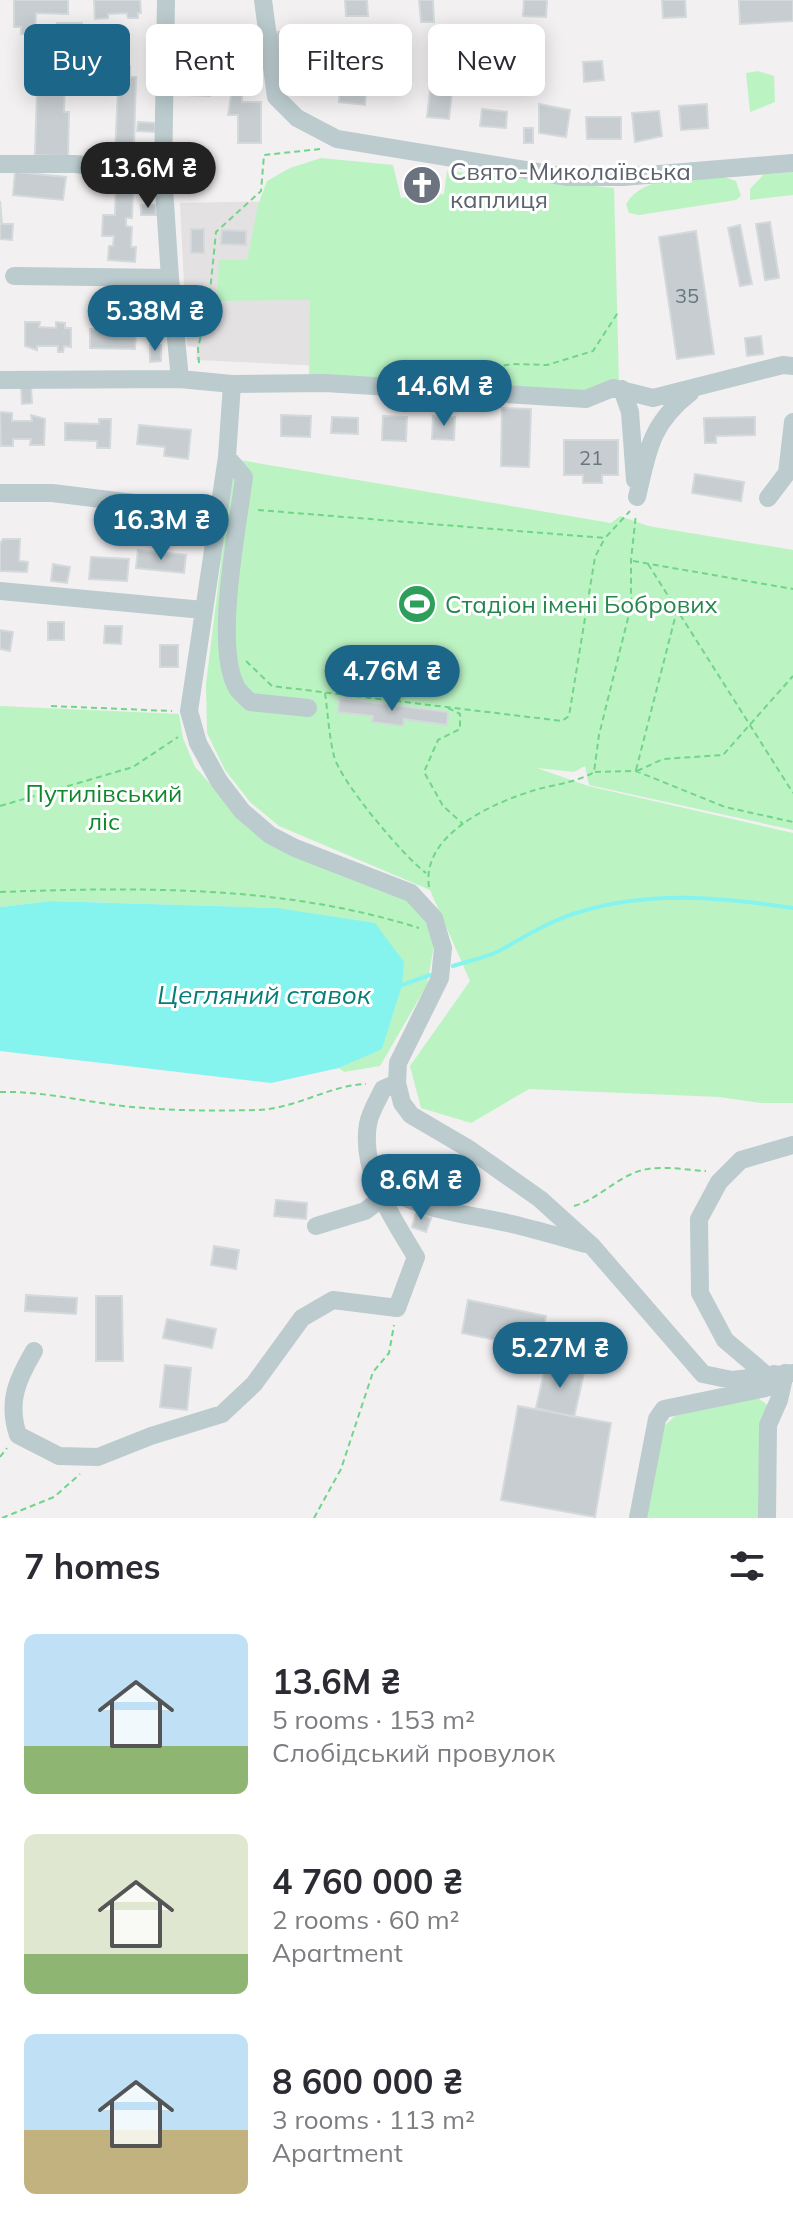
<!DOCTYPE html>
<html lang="en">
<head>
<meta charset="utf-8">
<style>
  :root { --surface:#fff; --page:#f7f7f7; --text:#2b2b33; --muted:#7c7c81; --accent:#1c668a }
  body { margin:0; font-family:Mulish,sans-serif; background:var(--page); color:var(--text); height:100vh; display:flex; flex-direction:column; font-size:30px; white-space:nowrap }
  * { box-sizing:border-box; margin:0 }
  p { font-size:26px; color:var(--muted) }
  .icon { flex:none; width:44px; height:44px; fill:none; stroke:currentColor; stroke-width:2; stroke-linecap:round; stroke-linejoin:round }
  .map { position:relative; height:1518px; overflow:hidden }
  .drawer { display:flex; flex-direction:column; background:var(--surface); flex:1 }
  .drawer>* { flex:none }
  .top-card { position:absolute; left:24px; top:24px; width:746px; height:72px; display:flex; gap:16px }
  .price { position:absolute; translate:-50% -68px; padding:0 18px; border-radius:28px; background:var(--accent); color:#fff; font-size:26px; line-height:52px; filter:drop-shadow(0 2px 4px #0008) }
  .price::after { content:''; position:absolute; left:50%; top:48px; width:24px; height:18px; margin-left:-12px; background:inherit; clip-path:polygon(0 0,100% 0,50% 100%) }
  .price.current { background:#222; color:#fff }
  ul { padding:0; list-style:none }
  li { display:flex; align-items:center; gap:24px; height:200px; padding:0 24px }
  li span { display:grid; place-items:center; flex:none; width:224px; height:160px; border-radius:12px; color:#555 }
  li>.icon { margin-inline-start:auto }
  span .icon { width:96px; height:96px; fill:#fffc; stroke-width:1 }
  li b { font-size:34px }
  h2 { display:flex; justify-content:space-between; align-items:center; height:96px; padding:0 24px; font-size:34px }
  .tag { padding:0 28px; border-radius:12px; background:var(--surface); box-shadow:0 4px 20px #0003; font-size:28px; line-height:72px }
  .tag.current { background:var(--accent); color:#fff }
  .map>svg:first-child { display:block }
</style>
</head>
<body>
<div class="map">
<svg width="793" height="1518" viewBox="0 0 793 1518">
  <rect width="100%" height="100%" fill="#f3f0f1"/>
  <path fill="#e4e1e3" d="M 345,200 L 346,367 L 196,360 L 197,347 L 187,346 L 180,203 Z"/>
  <path fill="#bcf3c3" d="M 758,71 L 774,76 L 775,102 L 750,112 L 746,73 Z
    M 321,158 L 393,165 L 401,198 L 444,194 L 447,171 L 614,188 L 619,383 L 585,398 L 309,379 L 310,300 L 217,301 L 219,260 L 247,260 L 258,205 L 267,181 L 290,168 Z
    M 793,172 L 793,195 L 750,200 L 750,189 L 764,174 Z
    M 724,177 L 736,181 L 741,196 L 736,200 L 639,215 L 629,213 L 626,204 C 645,173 692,179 724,177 Z
    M 240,460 L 611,523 L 620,516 L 648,526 L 793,550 L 793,830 L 589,785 L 585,766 L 574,772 L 537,768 L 588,786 L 793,833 L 793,1103 L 761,1103 L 719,1097 L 529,1089 L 471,1123 L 421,1108 L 410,1066 L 470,981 L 430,890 L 279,826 L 250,802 L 225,770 L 207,733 L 206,684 L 232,473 Z
    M 0,706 L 179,714 L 183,738 L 195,767 L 247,825 L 408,893 L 428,915 L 434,945 L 427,985 L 380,1066 L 344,1072 L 339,1068 L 382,1048 L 277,908 L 52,901 L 0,907 Z
    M 756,1396 L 771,1408 L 762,1518 L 644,1518 L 660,1430 L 675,1416 Z"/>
  <path fill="#86f4ee" d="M 52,901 L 277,908 L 375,923 L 404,962 L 402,985 L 382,1049 L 339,1068 L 271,1083 L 0,1051 L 0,907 Z"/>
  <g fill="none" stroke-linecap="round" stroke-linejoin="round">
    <path stroke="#86f4ee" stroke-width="4" d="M 453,966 C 468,961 485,958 499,951 C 524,937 548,922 576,913 C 648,890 719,897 793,908
      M 402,985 L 430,975"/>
  </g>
  <path fill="#c7cdd0" stroke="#d4d9dc" stroke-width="2" d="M 14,0 L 68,0 L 68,14 L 36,13 L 35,34 L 21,34 L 21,27 L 14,27 Z
    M 94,0 L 140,0 L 141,13 L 138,13 L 138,18 L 128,18 L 127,13 L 108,14 L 108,18 L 95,19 Z
    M 345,0 L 367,0 L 368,16 L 346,16 Z
    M 419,0 L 433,0 L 434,22 L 421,22 Z
    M 524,0 L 547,0 L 546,17 L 523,16 Z
    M 662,0 L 685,0 L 686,17 L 663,18 Z
    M 739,0 L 793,0 L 793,21 L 740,24 Z
    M 57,23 L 82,23 L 83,43 L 45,43 L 45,29 L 58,29 Z
    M 283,31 L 284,35 L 291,34 L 293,46 L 286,47 L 287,53 L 277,54 L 273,33 Z
    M 255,47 L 257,67 L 229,70 L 228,61 L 219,62 L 218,51 Z
    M 38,56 L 71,57 L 70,78 L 65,78 L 64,112 L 69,112 L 68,156 L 35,155 Z
    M 296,58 L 298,66 L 314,63 L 318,87 L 291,92 L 286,60 Z
    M 602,61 L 604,80 L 584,82 L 583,62 Z
    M 97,66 L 117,67 L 117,78 L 97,77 Z
    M 119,66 L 130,66 L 130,77 L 136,77 L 134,144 L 129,144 L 128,154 L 115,154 Z
    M 341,73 L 367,75 L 365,105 L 339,102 Z
    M 186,85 L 210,86 L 210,96 L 186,95 Z
    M 232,90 L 242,91 L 242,102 L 261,102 L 261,143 L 238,143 L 238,115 L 228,115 Z
    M 430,91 L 452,92 L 449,119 L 427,117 Z
    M 539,104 L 570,110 L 566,137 L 539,133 Z
    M 707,104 L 708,128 L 681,130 L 679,106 Z
    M 482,109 L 507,112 L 506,128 L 480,126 Z
    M 659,111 L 662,136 L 635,142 L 632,113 Z
    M 586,117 L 621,117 L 621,139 L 587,139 Z
    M 138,122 L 155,123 L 155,132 L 137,131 Z
    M 524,128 L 533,128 L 533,143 L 524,143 Z
    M 138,150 L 151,151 L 151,162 L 137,161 Z
    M 15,172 L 66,177 L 63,200 L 13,195 Z
    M 110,172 L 134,173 L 132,218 L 126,218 L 126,226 L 132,227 L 131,247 L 136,247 L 135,262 L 108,260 L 109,246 L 113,246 L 114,236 L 102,236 L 103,215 L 115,215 L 116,187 L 106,187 Z
    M 438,177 L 439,190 L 407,194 L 405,180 Z
    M 0,201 L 2,224 L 13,224 L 12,240 L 0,239 Z
    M 141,205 L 156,205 L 156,215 L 141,215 Z
    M 770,222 L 779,278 L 765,280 L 756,224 Z
    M 740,225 L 752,284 L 740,286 L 728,228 Z
    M 191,229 L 204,229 L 204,253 L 191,253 Z
    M 222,230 L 246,231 L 246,245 L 221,244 Z
    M 696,231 L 714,354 L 677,359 L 659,237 Z
    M 25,322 L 40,322 L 39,327 L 56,328 L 56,322 L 65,323 L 65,328 L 71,328 L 71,347 L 64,346 L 63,352 L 58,352 L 58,346 L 37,346 L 37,350 L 25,346 Z
    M 90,329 L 136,330 L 135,349 L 90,348 Z
    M 761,336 L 763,354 L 747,356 L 745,338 Z
    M 150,345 L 161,345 L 161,361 L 150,362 Z
    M 21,386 L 31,386 L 32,403 L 22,404 Z
    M 502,408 L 531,409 L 529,467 L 501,466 Z
    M 0,412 L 12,413 L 12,421 L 32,421 L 31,415 L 45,419 L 44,445 L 30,445 L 31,439 L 13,439 L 13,446 L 1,446 Z
    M 281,415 L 311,416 L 310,437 L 281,436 Z
    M 383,416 L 407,417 L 406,441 L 382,440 Z
    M 433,416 L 455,417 L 454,440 L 432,439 Z
    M 332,417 L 358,418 L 358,434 L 331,433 Z
    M 755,417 L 755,435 L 716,436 L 716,443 L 705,443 L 704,418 Z
    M 99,419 L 111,419 L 110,448 L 97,448 L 97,441 L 65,440 L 65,423 L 99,424 Z
    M 139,425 L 191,430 L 188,459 L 164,456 L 165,447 L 137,444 Z
    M 564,440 L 618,440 L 618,475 L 602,475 L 602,483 L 583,483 L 583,475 L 564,475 Z
    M 695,474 L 744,482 L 741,501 L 692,493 Z
    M 3,539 L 20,539 L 19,561 L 28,562 L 27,572 L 0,571 L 0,544 Z
    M 138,550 L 186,555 L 184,573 L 136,568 Z
    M 91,557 L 129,559 L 127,581 L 89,579 Z
    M 53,564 L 70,567 L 67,583 L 51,581 Z
    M 48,622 L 64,622 L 64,640 L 48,640 Z
    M 105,626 L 122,626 L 121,644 L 104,643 Z
    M 0,630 L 13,632 L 10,651 L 0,649 Z
    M 160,645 L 178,645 L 178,667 L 160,667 Z
    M 339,698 L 448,712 L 447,725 L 404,719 L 403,726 L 372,722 L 373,716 L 338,712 Z
    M 410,1173 L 447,1186 L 439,1210 L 404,1190 Z
    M 276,1200 L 307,1203 L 306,1219 L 274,1216 Z
    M 416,1213 L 431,1218 L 426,1232 L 412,1227 Z
    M 214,1246 L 239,1250 L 236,1269 L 211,1265 Z
    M 26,1295 L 77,1298 L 76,1314 L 25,1311 Z
    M 96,1296 L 122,1296 L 123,1361 L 96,1361 Z
    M 468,1300 L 546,1316 L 539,1349 L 462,1333 Z
    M 167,1319 L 216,1329 L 212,1348 L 163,1338 Z
    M 546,1364 L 584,1373 L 574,1417 L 536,1408 Z
    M 165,1365 L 191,1368 L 187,1410 L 160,1407 Z
    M 518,1406 L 611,1423 L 595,1517 L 501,1500 Z"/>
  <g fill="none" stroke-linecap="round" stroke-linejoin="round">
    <path stroke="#71d589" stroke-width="2" stroke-dasharray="6 4" stroke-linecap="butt" d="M 199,363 L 198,348 L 209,302 L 216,232 L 261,191 L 264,155 L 320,149
      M 414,371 L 467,371 L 513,364 L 547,365 L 593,351 L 619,311
      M 258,510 L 605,538 L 630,511
      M 633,561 L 793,589
      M 648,564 L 793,793
      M 246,661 L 272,686 L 562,721 L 569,716 L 595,557 L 605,538
      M 325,693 C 328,714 329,736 334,756 C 340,781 404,857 426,873
      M 51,706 L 172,711
      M 448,708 L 460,714 L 460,729 L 438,740 L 424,772 L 443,806 L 463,824
      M 636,770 L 677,610
      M 637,771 L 663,759 L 723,755 L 793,676
      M 595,772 L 636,771 L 725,807 L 793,822
      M 0,806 L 133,767 L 178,737
      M 429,887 C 421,834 493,803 535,790 C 556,784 575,783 594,772 L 599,735 L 631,606 L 631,560 L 636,514
      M 0,892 C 141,887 283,885 419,928
      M 0,1092 C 42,1091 81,1101 123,1106 C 168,1111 213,1111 258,1110 C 298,1108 330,1085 366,1084
      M 574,1206 C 600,1199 620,1173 648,1169 C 666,1166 687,1170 706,1171
      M 0,1457 L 7,1448
      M 2,1518 L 54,1497 L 80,1474
      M 314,1518 L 341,1469 L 373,1372 L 389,1353 L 394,1325"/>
    <path stroke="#bbcbce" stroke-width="18" d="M 166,0 L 163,173 L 170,278 L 180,379
      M 263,0 L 276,97 L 297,118 L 337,139 L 568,177 L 623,177 L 793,163
      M 0,164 L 75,164 L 163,173
      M 14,276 L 170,278
      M 0,380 L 180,379 L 232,384 L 325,383 L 586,399 L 613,388 L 653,398 L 783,365 L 793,366
      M 232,384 L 227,457 L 189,711 L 198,743 L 219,781 L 242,811 L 270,835 L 295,848 L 411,893 L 434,918 L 443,948 L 440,978 L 398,1063 L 397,1083 L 402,1103 L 411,1115 L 469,1149 L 540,1199 L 592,1246 L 703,1374 L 732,1380 L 793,1373
      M 622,389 L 630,412 L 635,480
      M 227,457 L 244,477 C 238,526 213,646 237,688 C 240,693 246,697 250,702 L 308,708
      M 0,493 L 52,493 L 216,513
      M 637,497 C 648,451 650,424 690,393
      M 768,498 L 787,473 L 793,422
      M 0,591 L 203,610
      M 375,1182 C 422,1212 460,1212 512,1224 C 537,1230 561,1237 586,1244
      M 316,1226 L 365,1211 L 382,1198
      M 34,1351 C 17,1380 7,1402 18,1435 L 59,1456 L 98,1457 L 151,1436 L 222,1414 L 254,1384 L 302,1318 L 333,1300 L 397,1308 L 416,1257 C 393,1218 360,1173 368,1124 C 370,1112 378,1100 383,1089 L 397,1083
      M 765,1374 L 725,1340 L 700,1293 L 699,1219 L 719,1182 L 741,1160 L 793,1145
      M 638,1518 L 657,1419 L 664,1409 L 766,1388 L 774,1374
      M 767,1518 L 768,1425 L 779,1400 L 785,1373"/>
  </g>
  <defs>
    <g id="church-disc" transform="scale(2)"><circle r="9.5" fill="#6b7280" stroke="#fff"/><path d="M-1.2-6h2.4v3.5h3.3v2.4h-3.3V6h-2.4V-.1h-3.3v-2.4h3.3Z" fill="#fff"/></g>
    <g id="stadium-disc" transform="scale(2)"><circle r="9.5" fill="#2e9e5b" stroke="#fff"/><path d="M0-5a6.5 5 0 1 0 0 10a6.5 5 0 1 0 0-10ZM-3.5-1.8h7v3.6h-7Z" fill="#fff"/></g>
  </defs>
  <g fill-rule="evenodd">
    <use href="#church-disc" x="422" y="185"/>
    <use href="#stadium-disc" x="417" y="604"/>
  </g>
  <g text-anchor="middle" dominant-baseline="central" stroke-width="6" stroke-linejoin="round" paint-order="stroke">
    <g font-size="20" fill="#67787c">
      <text x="687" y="295">35</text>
      <text x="591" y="457">21</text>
    </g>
    <g font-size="24" fill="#5b616d" stroke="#fff" text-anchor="start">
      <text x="450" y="171">Свято-Миколаївська<tspan x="450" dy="28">каплиця</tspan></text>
    </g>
    <g font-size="24" fill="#27864d" stroke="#fff" text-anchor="start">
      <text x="445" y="604">Стадіон імені Бобрових</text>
    </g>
    <g font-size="24" fill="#0f892c" stroke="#fff">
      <text x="104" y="793">Путилівський<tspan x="104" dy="28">ліс</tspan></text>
    </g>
    <g font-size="26" font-style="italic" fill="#067e78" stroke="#fff">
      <text x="264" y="994">Цегляний ставок</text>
    </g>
  </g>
</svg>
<b class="price current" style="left:148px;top:210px">13.6M ₴</b>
<b class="price" style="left:155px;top:353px">5.38M ₴</b>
<b class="price" style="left:444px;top:428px">14.6M ₴</b>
<b class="price" style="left:161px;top:562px">16.3M ₴</b>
<b class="price" style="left:392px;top:713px">4.76M ₴</b>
<b class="price" style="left:421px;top:1222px">8.6M ₴</b>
<b class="price" style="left:560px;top:1390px">5.27M ₴</b>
<div class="top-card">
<a class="tag current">Buy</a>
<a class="tag">Rent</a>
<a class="tag">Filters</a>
<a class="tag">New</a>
</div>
</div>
<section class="drawer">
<h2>7 homes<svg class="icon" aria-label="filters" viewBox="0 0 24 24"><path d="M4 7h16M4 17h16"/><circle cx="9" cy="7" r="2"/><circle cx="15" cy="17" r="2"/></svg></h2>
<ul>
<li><span style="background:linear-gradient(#bfe0f5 70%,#8fb573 0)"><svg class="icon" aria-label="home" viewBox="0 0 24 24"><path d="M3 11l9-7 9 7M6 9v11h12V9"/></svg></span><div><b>13.6M ₴</b><p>5 rooms · 153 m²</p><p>Слобідський провулок</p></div></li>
<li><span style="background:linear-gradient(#dfe7d0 75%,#8fb573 0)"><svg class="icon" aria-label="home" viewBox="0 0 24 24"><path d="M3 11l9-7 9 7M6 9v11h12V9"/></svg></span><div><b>4 760 000 ₴</b><p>2 rooms · 60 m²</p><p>Apartment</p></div></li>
<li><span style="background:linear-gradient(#bfe0f5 60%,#c2b280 0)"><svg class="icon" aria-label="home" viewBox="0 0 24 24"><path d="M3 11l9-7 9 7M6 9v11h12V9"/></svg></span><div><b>8 600 000 ₴</b><p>3 rooms · 113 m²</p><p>Apartment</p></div></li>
</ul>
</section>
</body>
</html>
